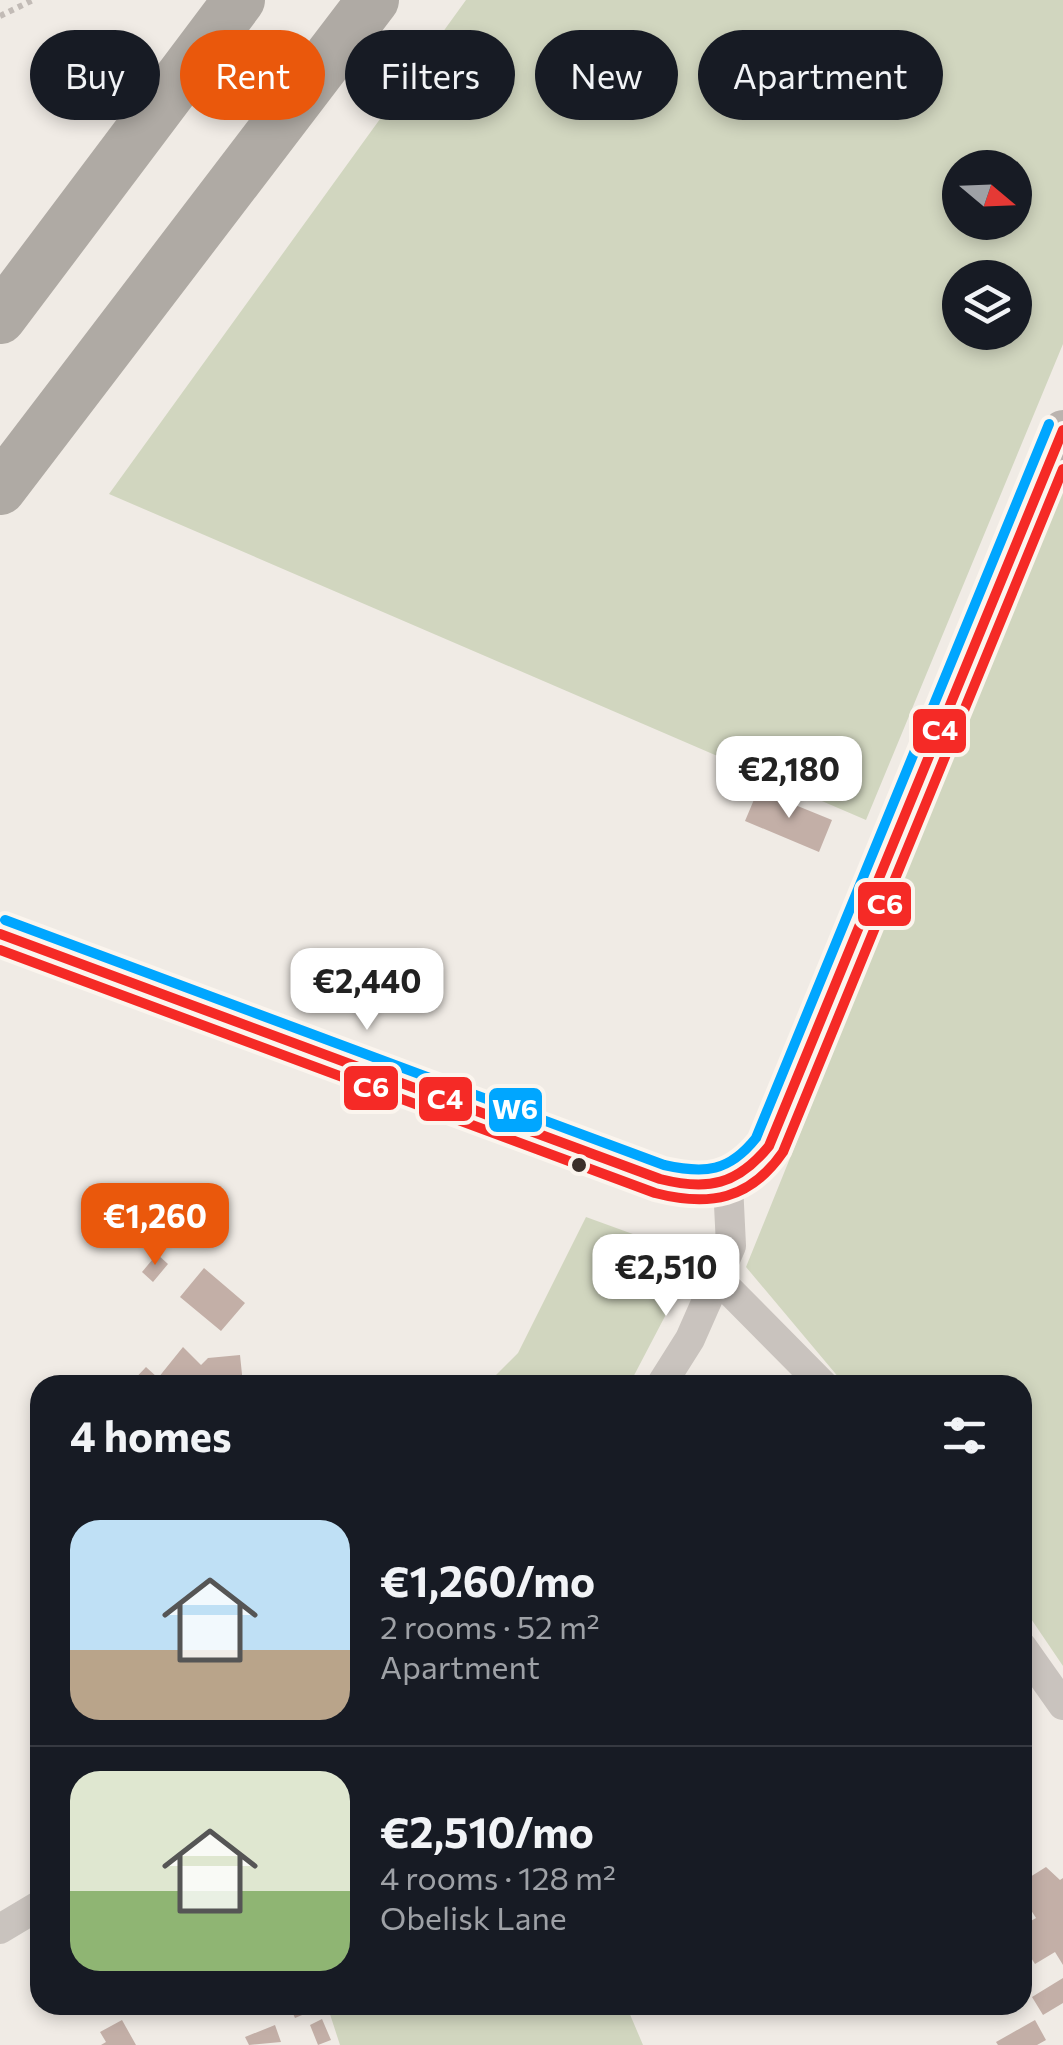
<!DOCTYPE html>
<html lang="en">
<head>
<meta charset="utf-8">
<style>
  :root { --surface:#171b24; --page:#20242c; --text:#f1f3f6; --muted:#9ea1a6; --line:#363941; --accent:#ea580c }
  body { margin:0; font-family:Commissioner,sans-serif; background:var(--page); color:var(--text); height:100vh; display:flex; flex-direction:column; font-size:38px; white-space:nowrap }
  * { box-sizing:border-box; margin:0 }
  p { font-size:32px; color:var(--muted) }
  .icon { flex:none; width:55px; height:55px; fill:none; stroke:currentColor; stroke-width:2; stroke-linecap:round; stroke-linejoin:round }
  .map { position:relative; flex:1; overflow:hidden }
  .details { position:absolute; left:30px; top:1375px; width:1002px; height:640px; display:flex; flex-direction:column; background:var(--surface); border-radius:30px; box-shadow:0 5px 15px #0003 }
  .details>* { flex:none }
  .guide { position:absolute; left:30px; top:30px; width:1005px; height:90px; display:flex; gap:20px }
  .needle { width:65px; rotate:109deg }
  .fabs { position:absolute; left:942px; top:150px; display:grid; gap:20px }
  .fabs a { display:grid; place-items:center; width:90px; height:90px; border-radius:50%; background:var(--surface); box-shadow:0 5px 15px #0003; font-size:50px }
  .price { position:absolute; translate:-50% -85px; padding:0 22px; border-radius:20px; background:#fff; color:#222; font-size:32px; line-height:65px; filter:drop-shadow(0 2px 5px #0008) }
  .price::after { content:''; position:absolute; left:50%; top:60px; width:30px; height:22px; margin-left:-15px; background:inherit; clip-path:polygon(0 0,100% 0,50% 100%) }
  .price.selected { background:var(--accent); color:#fff }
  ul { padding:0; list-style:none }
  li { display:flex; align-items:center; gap:30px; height:250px; padding:0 40px }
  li+li { border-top:2px solid var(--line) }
  li span { display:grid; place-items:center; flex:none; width:280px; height:200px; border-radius:30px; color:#555 }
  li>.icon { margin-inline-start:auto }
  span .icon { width:120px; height:120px; fill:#fffc; stroke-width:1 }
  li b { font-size:42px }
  h2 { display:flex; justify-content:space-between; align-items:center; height:120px; padding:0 40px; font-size:42px }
  .tag { padding:0 35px; border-radius:45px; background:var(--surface); box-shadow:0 5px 15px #0003; font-size:35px; line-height:90px }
  .tag.selected { background:var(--accent); color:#fff }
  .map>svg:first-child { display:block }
</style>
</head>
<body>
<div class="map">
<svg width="1063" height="2045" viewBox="0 0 1063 2045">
  <rect width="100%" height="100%" fill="#f0ebe5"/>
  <path fill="#d1d6bf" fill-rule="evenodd" d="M 466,0 L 1063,0 L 1063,344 L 866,820 L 109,494 ZM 960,168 L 1015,168 L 1015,222 L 960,222 ZM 960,278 L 1015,278 L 1015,332 L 960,332 Z
    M 1063,482 L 1063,1666 L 1023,1607 L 1022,1385 L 845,1385 L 746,1267 Z
    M 586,1217 L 696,1257 L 629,1385 L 486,1385 L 518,1353 Z
    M 327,2005 L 626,2005 L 643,2045 L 340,2045 Z"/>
  <path fill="#c3afa7" d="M 758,790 L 832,820 L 819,852 L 745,821 Z
    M 157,1254 L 168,1264 L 153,1282 L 142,1272 Z
    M 204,1268 L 245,1303 L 221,1331 L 180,1297 Z
    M 183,1347 L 201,1365 L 208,1358 L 240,1355 L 243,1384 L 129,1385 L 146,1367 L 158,1378 Z
    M 1046,1867 L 1060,1880 L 1063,1878 L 1063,1965 L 1055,1952 L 1035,1964 L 1022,1944 L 1022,1926 L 1036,1918 L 1022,1896 L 1022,1882 Z
    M 1063,1978 L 1063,2003 L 1043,2015 L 1032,1997 Z
    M 289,2005 L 326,2005 L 295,2018 Z
    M 322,2019 L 331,2040 L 318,2045 L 310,2025 Z
    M 122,2020 L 136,2045 L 101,2045 L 106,2042 L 100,2032 Z
    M 1035,2020 L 1046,2040 L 1037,2045 L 998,2045 L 996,2042 Z
    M 275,2025 L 281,2042 L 249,2045 L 245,2037 Z"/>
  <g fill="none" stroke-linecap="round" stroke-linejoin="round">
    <path stroke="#c2bbb6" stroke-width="6" stroke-dasharray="5 5" stroke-linecap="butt" d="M 0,16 L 33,0"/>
    <path stroke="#c9c3be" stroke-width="30" d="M 719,1280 L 823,1385
      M 661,1385 L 690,1339 L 731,1246 L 728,1184
      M 1022,1647 L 1063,1705
      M 0,1929 L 40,1905"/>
    <path stroke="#bab3ae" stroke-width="40" d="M 0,934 L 660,1179 C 711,1193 737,1190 769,1146 L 1063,430"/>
    <path stroke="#afaaa4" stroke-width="52" d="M 0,318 L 239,0
      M 0,489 L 373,0"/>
    <g stroke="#fbf5ee" stroke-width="18">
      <path id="bus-1" d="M 0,934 L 660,1179 C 708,1191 737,1185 769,1146 L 1063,430"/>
    </g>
    <g stroke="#fbf5ee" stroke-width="18">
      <path id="bus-2" d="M 0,950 L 655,1193 C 709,1207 750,1200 783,1152 L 1063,469"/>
    </g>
    <g stroke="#fbf5ee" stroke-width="18">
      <path id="bus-3" d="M 5,920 L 664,1165 C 705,1174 729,1172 756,1138 L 1049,424"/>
    </g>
    <use href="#bus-1" stroke="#f52a26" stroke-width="10"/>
    <use href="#bus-2" stroke="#f52a26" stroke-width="10"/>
    <use href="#bus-3" stroke="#00a6ff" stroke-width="10"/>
  </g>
  <circle fill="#3b302b" stroke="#fbf5ee" stroke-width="4" cx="579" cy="1165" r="9"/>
  <g stroke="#fbf5ee" stroke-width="4">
    <rect x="911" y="707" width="57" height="48" rx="10" fill="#f52a26"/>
    <rect x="856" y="880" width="57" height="48" rx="10" fill="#f52a26"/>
    <rect x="342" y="1064" width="58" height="48" rx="10" fill="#f52a26"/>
    <rect x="417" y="1075" width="57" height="48" rx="10" fill="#f52a26"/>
    <rect x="487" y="1086" width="57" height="48" rx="10" fill="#00a6ff"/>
  </g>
  <g font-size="28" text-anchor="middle" font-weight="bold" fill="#fff">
    <text x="940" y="740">C4</text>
    <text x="885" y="914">C6</text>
    <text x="371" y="1097">C6</text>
    <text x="445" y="1109">C4</text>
    <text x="515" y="1119">W6</text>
  </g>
</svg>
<div class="fabs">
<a><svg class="needle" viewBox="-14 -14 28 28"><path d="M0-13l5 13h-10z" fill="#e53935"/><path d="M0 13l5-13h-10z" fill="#9ea1a6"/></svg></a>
<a><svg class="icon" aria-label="layers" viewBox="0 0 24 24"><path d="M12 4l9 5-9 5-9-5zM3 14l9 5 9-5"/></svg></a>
</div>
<b class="price" style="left:789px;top:821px">€2,180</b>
<b class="price" style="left:367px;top:1033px">€2,440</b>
<b class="price selected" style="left:155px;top:1268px">€1,260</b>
<b class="price" style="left:666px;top:1319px">€2,510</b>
<div class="guide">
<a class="tag">Buy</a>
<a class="tag selected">Rent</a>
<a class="tag">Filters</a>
<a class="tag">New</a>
<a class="tag">Apartment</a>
</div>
<section class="details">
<h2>4 homes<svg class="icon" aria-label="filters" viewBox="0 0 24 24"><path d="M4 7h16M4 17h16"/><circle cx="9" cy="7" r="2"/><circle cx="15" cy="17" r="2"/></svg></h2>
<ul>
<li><span style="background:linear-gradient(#bfe0f5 65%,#b9a48a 0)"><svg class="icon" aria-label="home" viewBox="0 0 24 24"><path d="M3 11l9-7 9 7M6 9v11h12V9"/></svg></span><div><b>€1,260/mo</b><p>2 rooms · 52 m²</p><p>Apartment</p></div></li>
<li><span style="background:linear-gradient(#dfe7d0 60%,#8fb573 0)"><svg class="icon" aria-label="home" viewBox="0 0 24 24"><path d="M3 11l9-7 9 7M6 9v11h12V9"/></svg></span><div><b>€2,510/mo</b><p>4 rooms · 128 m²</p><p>Obelisk Lane</p></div></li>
</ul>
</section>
</div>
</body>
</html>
